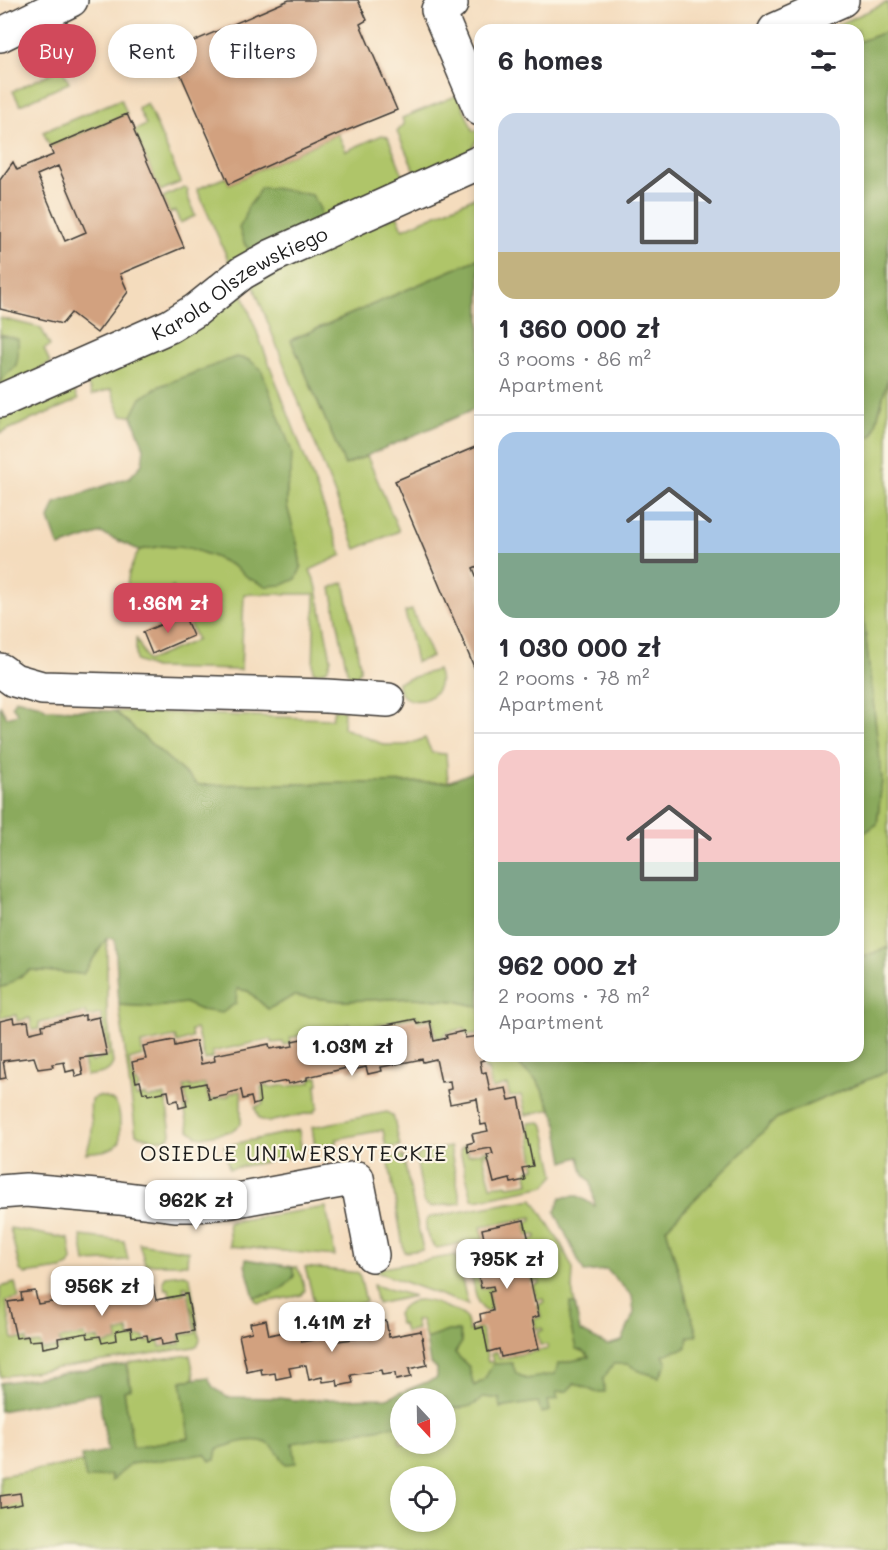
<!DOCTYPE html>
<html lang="en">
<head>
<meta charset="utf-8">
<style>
  :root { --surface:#fff; --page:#f2f2f3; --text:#2b2b33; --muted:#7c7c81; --line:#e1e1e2; --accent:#d1495b }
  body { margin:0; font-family:Mali,sans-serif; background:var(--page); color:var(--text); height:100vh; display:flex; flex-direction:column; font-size:22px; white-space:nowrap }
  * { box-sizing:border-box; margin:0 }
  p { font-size:20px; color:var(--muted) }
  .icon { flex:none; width:33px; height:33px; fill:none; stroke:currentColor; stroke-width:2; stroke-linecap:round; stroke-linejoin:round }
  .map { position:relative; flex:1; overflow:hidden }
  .panel { position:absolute; left:474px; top:24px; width:390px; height:1038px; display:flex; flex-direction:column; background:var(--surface); border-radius:18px; box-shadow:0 3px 9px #0003 }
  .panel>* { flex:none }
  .guide { position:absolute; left:18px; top:24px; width:366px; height:54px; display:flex; gap:12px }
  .needle { width:39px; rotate:158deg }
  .fabs { position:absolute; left:390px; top:1388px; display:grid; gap:12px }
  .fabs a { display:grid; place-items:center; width:66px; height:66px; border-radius:50%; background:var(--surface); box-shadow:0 3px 9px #0003; font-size:30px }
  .price { position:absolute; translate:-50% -51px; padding:0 14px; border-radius:12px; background:#fff; color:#222; font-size:20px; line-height:39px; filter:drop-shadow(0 2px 3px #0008) }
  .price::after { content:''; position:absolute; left:50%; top:36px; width:18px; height:14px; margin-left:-9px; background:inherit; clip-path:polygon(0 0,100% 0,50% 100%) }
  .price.on { background:var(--accent); color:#fff }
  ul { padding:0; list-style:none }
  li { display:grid; align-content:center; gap:12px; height:318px; padding:0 24px }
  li+li { border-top:2px solid var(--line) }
  li span { display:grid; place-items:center; height:186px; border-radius:18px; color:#555 }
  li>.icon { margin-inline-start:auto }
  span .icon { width:108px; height:108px; fill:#fffc; stroke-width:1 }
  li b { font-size:26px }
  h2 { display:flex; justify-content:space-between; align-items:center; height:72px; padding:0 24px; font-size:26px }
  .chip { padding:0 21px; border-radius:27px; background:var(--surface); box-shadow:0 3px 9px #0003; font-size:21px; line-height:54px }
  .chip.on { background:var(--accent); color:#fff }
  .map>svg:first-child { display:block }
</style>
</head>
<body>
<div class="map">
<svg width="888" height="1550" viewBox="0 0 888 1550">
  <rect width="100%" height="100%" fill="#fcf5e5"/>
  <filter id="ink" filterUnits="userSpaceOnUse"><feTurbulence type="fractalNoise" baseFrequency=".0167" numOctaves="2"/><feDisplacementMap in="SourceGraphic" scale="12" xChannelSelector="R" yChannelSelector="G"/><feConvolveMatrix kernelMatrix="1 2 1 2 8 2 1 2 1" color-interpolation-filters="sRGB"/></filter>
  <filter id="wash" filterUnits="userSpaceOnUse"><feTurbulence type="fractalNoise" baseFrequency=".008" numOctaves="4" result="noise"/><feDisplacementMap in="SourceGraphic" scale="24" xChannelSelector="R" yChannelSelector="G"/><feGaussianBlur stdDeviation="1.35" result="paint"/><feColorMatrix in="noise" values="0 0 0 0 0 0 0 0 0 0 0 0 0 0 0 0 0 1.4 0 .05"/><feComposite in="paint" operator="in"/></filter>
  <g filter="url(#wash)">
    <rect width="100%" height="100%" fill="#f4dcbd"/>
    <path fill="#afc569" stroke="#667042" stroke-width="1.5" fill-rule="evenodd" d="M 888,2 L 888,31 L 858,42 L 858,30 L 827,30 Z
      M 62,68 L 69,83 L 20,105 L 13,91 Z
      M 458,95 L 473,131 L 480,130 L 478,138 L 468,155 L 418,178 L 397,132 L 404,124 L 402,118 Z
      M 121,99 L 127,114 L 50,147 L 43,132 Z
      M 147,103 L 181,182 L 160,191 L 134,131 L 146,125 L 138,108 Z
      M 338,134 L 346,151 L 382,135 L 388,137 L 406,183 L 231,266 L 197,189 L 226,177 L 229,184 L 251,174 L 251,173 Z
      M 184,187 L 188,190 L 187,194 L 195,216 L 180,223 L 175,211 L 169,213 L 163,197 Z
      M 480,195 L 480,258 L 291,340 L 345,465 L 367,456 L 399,531 L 356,549 L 252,282 L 397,215 L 403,229 Z
      M 241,290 L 342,555 L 310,570 L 316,584 L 331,659 L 327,670 L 321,672 L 313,672 L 315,594 L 244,594 L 241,670 L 154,668 L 136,661 L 136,637 L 147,661 L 197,640 L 173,587 L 129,608 C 125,581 127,574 139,550 L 162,546 L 190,548 L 217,558 L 233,566 L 296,579 L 301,568 L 298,547 L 287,506 L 287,487 L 291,473 L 249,360 L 236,357 L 160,386 L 141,398 L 132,416 L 121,415 L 111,389 L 92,395 L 84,376 Z
      M 0,318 L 41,328 L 50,346 L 44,349 L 50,363 L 0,391 Z
      M 888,378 L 888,947 L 858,959 L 858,837 L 877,824 L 882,780 L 862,605 L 858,596 L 858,441 L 873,435 Z
      M 71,383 L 78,400 L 0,433 L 0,413 Z
      M 344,582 L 360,665 L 360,670 L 356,678 L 350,676 L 347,671 L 331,588 Z
      M 412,610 L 432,657 L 416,662 L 405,612 Z
      M 437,670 C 450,698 410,710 400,692 C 399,690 398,685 398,682 Z
      M 334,709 L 344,711 L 343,728 L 385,745 L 407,745 L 425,738 L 432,753 L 446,754 L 448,782 L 198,785 L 114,711 L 332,719 Z
      M 107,938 L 107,1015 L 113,1063 C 109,1075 97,1074 86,1076 L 83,1060 L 89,1058 L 91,1062 L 109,1056 L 101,1014 L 87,1017 L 86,1012 L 39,1023 L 39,1029 L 32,1030 L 30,1018 L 17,1021 L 16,1015 L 0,1018 L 0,987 L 6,986 L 30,970 L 83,974 Z
      M 237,989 L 248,991 L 268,1009 L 293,996 L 343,1001 L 414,998 L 456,1001 L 480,1007 L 480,1033 L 467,1035 L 465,1028 L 445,1033 L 444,1036 L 436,1038 L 432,1018 L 418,1021 L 416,1016 L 369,1027 L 369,1031 L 364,1032 L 362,1029 L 350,1031 L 349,1024 L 290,1038 L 291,1043 L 284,1045 L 283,1042 L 272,1043 L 270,1039 L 212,1052 L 212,1058 L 205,1060 L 196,1029 L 191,1030 L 192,1038 L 177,1043 L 175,1037 L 141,1044 L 143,1056 L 129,1060 L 134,1083 L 138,1083 L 139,1089 L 135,1090 L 136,1097 L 146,1095 L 147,1098 L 165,1095 L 171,1133 L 170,1137 C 161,1142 145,1138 136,1134 L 119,1005 L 155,1007 L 185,1003 L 201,1010 Z
      M 485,1056 L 513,1056 L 520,1066 L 538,1082 L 551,1109 L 526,1115 L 521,1095 L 510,1097 L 507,1085 L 492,1089 L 488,1069 L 485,1069 L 483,1063 L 486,1062 Z
      M 888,1071 L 888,1550 L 0,1550 L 0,1476 L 194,1443 L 400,1398 L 400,1443 L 446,1443 L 446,1398 L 469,1367 L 455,1353 L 462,1342 L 459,1331 L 448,1331 L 426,1339 L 421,1320 L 415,1321 L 417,1329 L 405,1332 L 403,1324 L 400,1324 L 397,1314 C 411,1293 429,1300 448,1308 C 454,1311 461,1312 465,1317 C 468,1321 468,1326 469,1331 L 481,1329 L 488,1362 L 493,1362 L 491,1354 L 497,1352 L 499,1359 L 548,1349 L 547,1345 L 540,1345 L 537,1333 L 543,1330 L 542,1328 L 536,1329 L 534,1319 L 541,1317 L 538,1305 L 544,1302 L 543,1299 L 537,1300 L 533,1286 L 540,1283 L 539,1280 L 532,1282 L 529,1269 L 536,1267 L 536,1264 L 529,1265 L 527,1255 L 533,1254 L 530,1240 L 536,1238 L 536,1235 L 528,1236 L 526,1222 L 532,1220 L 532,1217 L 481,1227 L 483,1239 L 437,1248 C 428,1242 425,1232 426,1221 L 430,1217 L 533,1199 L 561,1244 L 573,1269 L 572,1289 L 575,1304 L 570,1303 L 585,1352 L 589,1357 L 697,1335 L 666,1228 L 718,1172 L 777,1118 ZM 400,1476 L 446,1476 L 446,1521 L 400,1521 Z
      M 318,1077 L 319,1084 L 316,1085 L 318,1107 L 314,1112 L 268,1122 L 259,1119 L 255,1107 L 263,1104 L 261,1087 L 268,1086 L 269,1088 L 285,1085 L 286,1087 L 311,1082 L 311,1078 Z
      M 205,1084 L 209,1100 L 229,1096 L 228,1094 L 240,1091 L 241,1093 L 241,1124 L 232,1131 L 202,1137 L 197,1136 L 189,1130 L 184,1108 L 188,1107 L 184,1086 L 190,1085 L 191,1087 Z
      M 98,1096 C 103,1097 109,1098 113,1101 C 123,1108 119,1129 120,1141 C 112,1152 99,1151 86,1153 C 89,1145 92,1137 92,1129 C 92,1117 89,1112 91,1100 Z
      M 387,1112 L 393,1116 L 394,1119 L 400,1146 L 386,1148 L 383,1130 L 336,1139 L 336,1143 L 315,1147 L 312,1127 Z
      M 541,1122 L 544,1126 L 555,1175 L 545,1186 L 476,1200 L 472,1199 L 460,1151 L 462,1147 L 465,1145 L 468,1155 L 489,1150 L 490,1153 L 483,1155 L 491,1186 L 507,1184 L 508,1186 L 529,1183 L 526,1171 L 535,1168 L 528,1123 Z
      M 299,1130 L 302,1155 L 229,1169 L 224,1146 Z
      M 450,1147 L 461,1203 L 430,1207 L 424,1203 L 416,1158 L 421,1152 Z
      M 403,1156 L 423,1250 L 404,1252 L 388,1158 Z
      M 326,1207 L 335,1256 L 230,1246 L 228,1222 Z
      M 10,1228 L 69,1239 L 72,1260 L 69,1266 L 61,1269 L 25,1274 L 20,1270 Z
      M 81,1236 L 124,1241 L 128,1260 L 85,1262 Z
      M 139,1243 L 188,1251 L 187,1264 L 145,1264 Z
      M 456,1255 L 468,1305 L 371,1270 Z
      M 475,1266 L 481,1289 L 492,1287 L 493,1290 L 488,1292 L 491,1310 L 485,1311 L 478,1303 L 469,1267 Z
      M 292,1267 L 296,1267 L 300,1272 L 305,1290 L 302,1295 L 259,1303 L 255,1300 L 254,1297 L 270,1295 L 294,1276 Z
      M 305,1267 L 359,1273 L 366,1302 L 317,1313 Z
      M 183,1274 L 187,1275 L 190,1278 L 200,1340 L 198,1345 L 194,1347 L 0,1377 L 0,1287 L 15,1283 L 19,1298 L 6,1301 L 13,1339 L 27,1339 L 27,1344 L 40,1343 L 42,1350 L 61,1347 L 59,1339 L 85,1335 L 86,1340 L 99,1338 L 101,1345 L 118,1341 L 117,1333 L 128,1330 L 130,1338 L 144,1337 L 146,1342 L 159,1340 L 160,1347 L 180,1344 L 179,1335 L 196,1333 L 187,1286 L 183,1286 L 185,1293 L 170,1296 L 169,1289 L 165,1289 L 163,1282 L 165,1276 Z
      M 373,1285 L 414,1296 L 377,1304 Z
      M 190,1355 L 195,1379 L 181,1381 L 190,1438 L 133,1447 L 124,1390 L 131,1389 L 128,1363 Z"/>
    <path fill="#8baa5d" stroke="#54633c" stroke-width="1.5" d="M 888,31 L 888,378 L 873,435 L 858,441 L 858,42 Z
      M 260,188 L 273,188 L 312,195 L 320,209 L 321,221 L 252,252 L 245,245 L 239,228 L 245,218 L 247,208 L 255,198 Z
      M 480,258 L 480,407 L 345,465 L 291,340 Z
      M 0,334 L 18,339 C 18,347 19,358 16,365 C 11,373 5,372 0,385 Z
      M 236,357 L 249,360 L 261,369 L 292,452 L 291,473 L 287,487 L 287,506 L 298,547 L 301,568 L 296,579 L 283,585 L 266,586 L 250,579 L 233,566 L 217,558 L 190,548 L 162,546 L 139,550 L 101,533 L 59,547 L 49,519 L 55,503 L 130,477 L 142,464 L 144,448 L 132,416 L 141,398 L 160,386 Z
      M 858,596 L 862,605 L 882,780 L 877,824 L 858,837 Z
      M 15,699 L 41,705 L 46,709 L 114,711 L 198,785 L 448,782 L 480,769 L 480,1007 L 456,1001 L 414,998 L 343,1001 L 294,996 L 268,1009 L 248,991 L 237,989 L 236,1003 L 222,1013 L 201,1010 L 185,1003 L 155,1007 L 119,1005 L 115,939 L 107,938 L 83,974 L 30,970 L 6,986 L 0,987 L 0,705 L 6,717 L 18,714 L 12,706 Z
      M 888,947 L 888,1071 L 777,1118 L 666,1228 L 697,1335 L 688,1337 L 686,1348 L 663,1355 L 667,1364 L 659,1377 L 639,1371 L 628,1364 L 613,1364 L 603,1379 L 605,1392 L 595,1392 L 575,1383 L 567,1391 L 556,1392 L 558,1399 L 548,1401 L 550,1411 L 541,1413 L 538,1402 L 500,1408 L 500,1399 L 483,1397 C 474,1409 460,1408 446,1408 L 446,1398 L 400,1398 L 400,1425 L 293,1443 L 296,1463 L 286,1464 C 281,1458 276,1449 270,1445 C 255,1435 233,1444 217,1449 L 215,1460 L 210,1461 L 205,1454 L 130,1464 L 112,1481 L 111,1475 L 86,1479 L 81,1456 L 108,1451 L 98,1393 L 0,1411 L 0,1383 L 126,1364 L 131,1389 L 124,1391 L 133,1447 L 189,1438 L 181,1381 L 208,1377 L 213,1387 L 227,1397 L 279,1398 L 294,1400 L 387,1398 L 437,1378 L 437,1368 L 430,1364 L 426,1339 L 448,1331 L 459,1331 L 462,1342 L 455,1353 L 469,1367 L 474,1386 L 484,1380 L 493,1364 L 512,1363 L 516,1373 L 526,1379 L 555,1374 L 558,1364 L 589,1357 L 585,1352 L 576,1349 L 569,1320 L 570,1303 L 575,1304 L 580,1331 L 607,1345 L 622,1341 L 634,1313 L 632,1296 L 607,1270 L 584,1272 L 555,1212 L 561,1197 L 578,1196 L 595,1206 L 591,1182 L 584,1175 L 579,1157 L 564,1162 L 556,1118 L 538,1082 L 520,1066 L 513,1056 L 858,1056 L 858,959 Z
      M 246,1259 L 292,1267 L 294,1276 C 284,1291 271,1295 254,1297 L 245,1265 Z"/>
    <g id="blocks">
      <path fill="#d2a17f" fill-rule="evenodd" d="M 289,0 L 358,0 L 367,20 L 360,24 L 397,110 L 338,134 L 251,173 L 251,174 L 229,184 L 180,73 L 188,70 L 183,59 L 179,50 L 172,53 L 171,51 Z
        M 127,114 L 131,123 L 132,122 L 134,127 L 135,130 L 134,131 L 184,247 L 120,274 L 128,292 L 97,333 L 71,313 L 62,324 L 0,309 L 0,180 L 13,162 L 17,170 L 53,155 L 50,147 ZM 58,166 L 86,232 L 65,241 L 37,175 Z
        M 480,445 L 480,565 L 473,568 L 480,586 L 480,681 L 395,481 Z
        M 184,615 L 193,636 L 152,654 L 143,632 Z
        M 85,1015 L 85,1020 L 99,1017 L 107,1055 L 80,1058 L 83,1075 L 76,1077 L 74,1070 L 66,1072 L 64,1062 L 52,1064 L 53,1067 L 38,1069 L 34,1057 L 3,1061 L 6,1078 L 0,1079 L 0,1021 L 13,1018 L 14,1023 L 28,1021 L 30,1033 L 43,1030 L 42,1025 Z
        M 415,1019 L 417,1024 L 430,1021 L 434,1041 L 447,1038 L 446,1035 L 464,1031 L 465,1038 L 479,1036 L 480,1056 L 483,1056 L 484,1060 L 480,1061 L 482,1073 L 486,1072 L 490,1091 L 506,1088 L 509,1100 L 519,1098 L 533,1166 L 522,1168 L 525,1180 L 511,1183 L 510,1179 L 494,1183 L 487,1155 L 493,1154 L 491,1148 L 468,1152 L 467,1144 L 474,1142 L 472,1134 L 488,1131 L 486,1124 L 481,1125 L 477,1099 L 450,1104 L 447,1090 L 451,1089 L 450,1081 L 441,1082 L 436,1059 L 423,1062 L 422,1059 L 381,1067 L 382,1071 L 368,1074 L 366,1067 L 348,1071 L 347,1068 L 307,1077 L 307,1080 L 288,1084 L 287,1081 L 271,1084 L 270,1083 L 258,1086 L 260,1103 L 253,1105 L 251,1097 L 243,1099 L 241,1090 L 228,1093 L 228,1095 L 209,1099 L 206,1083 L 191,1086 L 191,1084 L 183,1085 L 187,1106 L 179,1108 L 178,1100 L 170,1102 L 168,1091 L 148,1095 L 147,1092 L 143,1093 L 140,1081 L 136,1082 L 132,1062 L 146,1059 L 143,1046 L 174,1040 L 175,1046 L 196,1041 L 201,1064 L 215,1061 L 214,1055 L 269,1044 L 270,1049 L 282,1047 L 282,1048 L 293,1046 L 292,1041 L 347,1029 L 348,1034 L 361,1032 L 361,1035 L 372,1033 L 371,1028 Z
        M 524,1220 L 532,1253 L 525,1254 L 535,1302 L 536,1302 L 539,1316 L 532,1318 L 539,1349 L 501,1357 L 499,1349 L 488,1352 L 483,1327 L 476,1329 L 475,1323 L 481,1321 L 480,1314 L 493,1311 L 489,1292 L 494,1291 L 493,1286 L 481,1288 L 476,1264 L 470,1266 L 468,1259 L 476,1257 L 474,1250 L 486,1248 L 482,1229 Z
        M 93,1284 L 95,1298 L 127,1294 L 128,1300 L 139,1298 L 138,1288 L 153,1285 L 156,1300 L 187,1294 L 194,1331 L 177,1334 L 179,1342 L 162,1345 L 161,1338 L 148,1341 L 147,1335 L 132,1337 L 131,1328 L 116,1331 L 117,1340 L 102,1343 L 100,1336 L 88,1338 L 87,1333 L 58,1338 L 59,1345 L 43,1348 L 42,1340 L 29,1341 L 28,1336 L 16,1338 L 8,1302 L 22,1300 L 21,1293 L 35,1291 L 38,1304 L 65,1300 L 65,1298 L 80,1295 L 78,1286 Z
        M 266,1320 L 269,1335 L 300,1329 L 302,1342 L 314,1340 L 313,1330 L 327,1327 L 331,1342 L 360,1338 L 360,1336 L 374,1334 L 372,1324 L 386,1321 L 389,1337 L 421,1331 L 427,1365 L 409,1369 L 411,1377 L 396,1380 L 395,1373 L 382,1375 L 381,1370 L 351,1375 L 353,1383 L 338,1386 L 337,1380 L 323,1382 L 322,1377 L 309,1380 L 306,1365 L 289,1368 L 291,1376 L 276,1379 L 275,1373 L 262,1375 L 261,1369 L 247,1372 L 239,1335 L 252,1332 L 250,1323 Z
        M 20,1493 L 22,1504 L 0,1508 L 0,1496 Z"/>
    </g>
  </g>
  <g filter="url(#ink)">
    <use href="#blocks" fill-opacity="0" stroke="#3c3934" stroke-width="1.5"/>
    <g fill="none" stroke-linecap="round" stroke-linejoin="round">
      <g stroke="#3c3934" stroke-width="36">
        <g id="minor">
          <path d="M 449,0 L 451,4 L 438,10 L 480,109"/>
          <path d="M 775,30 L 842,0"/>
          <path d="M 0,35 L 71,0"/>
          <path id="s1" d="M 0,401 L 170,326 L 196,310 L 242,273 L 272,256 L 480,162"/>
          <path d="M 0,670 L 14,680 L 42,688 L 326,696 L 388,700"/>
          <path d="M 0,1192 L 26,1190 L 119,1198 L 175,1205 L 196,1205 L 232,1201 L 357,1178 L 372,1255"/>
        </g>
      </g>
      <use href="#minor" stroke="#fff" stroke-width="33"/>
    </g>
  </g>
  <g text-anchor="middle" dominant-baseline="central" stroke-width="4.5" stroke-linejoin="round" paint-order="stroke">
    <g font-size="20" fill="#1c1c1c" stroke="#fcf5e5">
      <text stroke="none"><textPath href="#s1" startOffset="268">Karola Olszewskiego</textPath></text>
    </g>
    <g font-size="21" letter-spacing="1.5" fill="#1c1c1c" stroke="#fcf5e5">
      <text x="294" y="1152">OSIEDLE UNIWERSYTECKIE</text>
    </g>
  </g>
</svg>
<div class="fabs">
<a><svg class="needle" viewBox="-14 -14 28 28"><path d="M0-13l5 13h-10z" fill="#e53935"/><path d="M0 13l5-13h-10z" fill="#7c7c81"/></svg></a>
<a><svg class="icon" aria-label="locate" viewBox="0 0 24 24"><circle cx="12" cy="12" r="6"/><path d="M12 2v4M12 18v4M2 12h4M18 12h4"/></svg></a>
</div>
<b class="price on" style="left:168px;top:634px">1.36M zł</b>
<b class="price" style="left:352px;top:1077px">1.03M zł</b>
<b class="price" style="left:196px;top:1231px">962K zł</b>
<b class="price" style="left:507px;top:1290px">795K zł</b>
<b class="price" style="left:102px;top:1317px">956K zł</b>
<b class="price" style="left:332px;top:1353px">1.41M zł</b>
<div class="guide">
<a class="chip on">Buy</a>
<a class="chip">Rent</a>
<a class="chip">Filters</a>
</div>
<section class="panel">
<h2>6 homes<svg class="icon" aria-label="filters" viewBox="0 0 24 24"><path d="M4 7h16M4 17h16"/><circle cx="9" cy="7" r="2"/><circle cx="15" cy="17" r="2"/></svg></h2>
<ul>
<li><span style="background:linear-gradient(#c9d6e8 75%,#c2b280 0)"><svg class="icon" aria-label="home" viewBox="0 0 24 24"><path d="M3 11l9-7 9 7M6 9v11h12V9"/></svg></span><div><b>1 360 000 zł</b><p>3 rooms · 86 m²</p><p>Apartment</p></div></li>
<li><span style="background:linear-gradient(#a9c7e8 65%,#7fa58c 0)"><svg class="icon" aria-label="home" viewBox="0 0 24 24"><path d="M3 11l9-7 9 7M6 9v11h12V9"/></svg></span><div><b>1 030 000 zł</b><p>2 rooms · 78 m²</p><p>Apartment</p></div></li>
<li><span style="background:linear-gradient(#f6c9c9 60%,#7fa58c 0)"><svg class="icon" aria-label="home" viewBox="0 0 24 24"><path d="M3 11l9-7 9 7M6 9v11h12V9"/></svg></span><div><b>962 000 zł</b><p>2 rooms · 78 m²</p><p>Apartment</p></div></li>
</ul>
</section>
</div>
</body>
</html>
